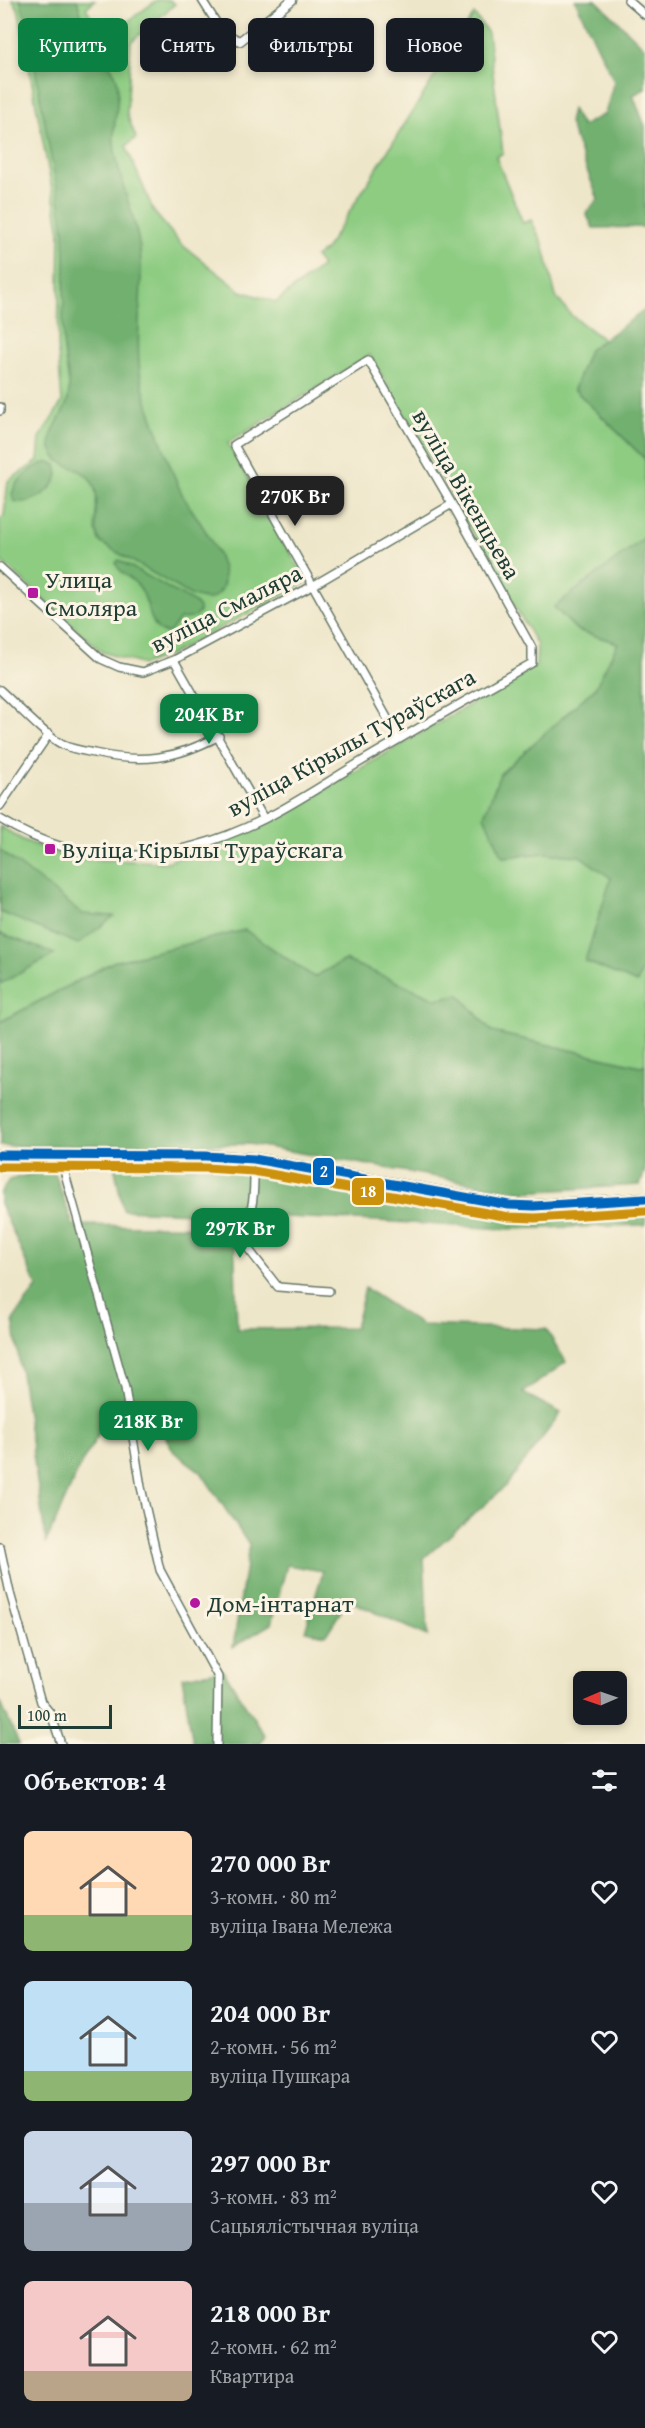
<!DOCTYPE html>
<html lang="ru">
<head>
<meta charset="utf-8">
<style>
  :root { --surface:#171b24; --page:#20242c; --text:#f1f3f6; --muted:#9ea1a6; --accent:#0b8043 }
  body { margin:0; font-family:"Gentium Book Plus",serif; background:var(--page); color:var(--text); height:100vh; display:flex; flex-direction:column; font-size:22px; white-space:nowrap }
  * { box-sizing:border-box; margin:0 }
  p { font-size:20px; color:var(--muted) }
  .icon { flex:none; width:33px; height:33px; fill:none; stroke:currentColor; stroke-width:2; stroke-linecap:round; stroke-linejoin:round }
  .map { position:relative; height:1744px; overflow:hidden }
  .drawer { display:flex; flex-direction:column; background:var(--surface); flex:1 }
  .drawer>* { flex:none }
  .banner { position:absolute; left:18px; top:18px; width:609px; height:54px; display:flex; gap:12px }
  .needle { width:39px; rotate:268deg }
  .fabs { position:absolute; left:573px; top:1671px; display:grid; gap:12px }
  .fabs a { display:grid; place-items:center; width:54px; height:54px; border-radius:9px; background:var(--surface); box-shadow:0 3px 9px #0003; font-size:30px }
  .scale { position:absolute; left:18px; bottom:15px; width:94px; box-sizing:border-box; padding-left:6px; border:3px solid #1f3d34; border-top:0; font-size:16px; line-height:21px; white-space:nowrap; color:#1f3d34; -webkit-text-stroke:4px #fcf5e5; paint-order:stroke }
  .price { position:absolute; translate:-50% -51px; padding:0 14px; border-radius:12px; background:var(--accent); color:#fff; font-size:20px; line-height:39px; filter:drop-shadow(0 2px 3px #0008) }
  .price::after { content:''; position:absolute; left:50%; top:36px; width:18px; height:14px; margin-left:-9px; background:inherit; clip-path:polygon(0 0,100% 0,50% 100%) }
  .price.active { background:#222; color:#fff }
  ul { padding:0; list-style:none }
  li { display:flex; align-items:center; gap:18px; height:150px; padding:0 24px }
  li span { display:grid; place-items:center; flex:none; width:168px; height:120px; border-radius:9px; color:#555 }
  li>.icon { margin-inline-start:auto }
  span .icon { width:72px; height:72px; fill:#fffc; stroke-width:1 }
  li b { font-size:26px }
  h2 { display:flex; justify-content:space-between; align-items:center; height:72px; padding:0 24px; font-size:26px }
  .chip { padding:0 21px; border-radius:9px; background:var(--surface); box-shadow:0 3px 9px #0003; font-size:21px; line-height:54px }
  .chip.active { background:var(--accent); color:#fff }
  .map>svg:first-child { display:block }
</style>
</head>
<body>
<div class="map">
<svg width="645" height="1744" viewBox="0 0 645 1744">
  <rect width="100%" height="100%" fill="#fcf5e5"/>
  <filter id="ink" filterUnits="userSpaceOnUse"><feTurbulence type="fractalNoise" baseFrequency=".0167" numOctaves="2"/><feDisplacementMap in="SourceGraphic" scale="12" xChannelSelector="R" yChannelSelector="G"/><feConvolveMatrix kernelMatrix="1 2 1 2 8 2 1 2 1" color-interpolation-filters="sRGB"/></filter>
  <filter id="wash" filterUnits="userSpaceOnUse"><feTurbulence type="fractalNoise" baseFrequency=".008" numOctaves="4" result="noise"/><feDisplacementMap in="SourceGraphic" scale="24" xChannelSelector="R" yChannelSelector="G"/><feGaussianBlur stdDeviation="1.35" result="paint"/><feColorMatrix in="noise" values="0 0 0 0 0 0 0 0 0 0 0 0 0 0 0 0 0 1.4 0 .05"/><feComposite in="paint" operator="in"/></filter>
  <g filter="url(#wash)">
    <rect width="100%" height="100%" fill="#eee6c9"/>
    <path fill="#8ecc82" stroke="#56845b" stroke-width="1.5" d="M 12,0 L 95,0 L 86,8 L 104,39 L 157,0 L 170,0 L 175,4 L 131,42 L 127,114 L 136,138 L 126,146 L 154,212 L 181,244 L 241,291 L 276,302 L 322,266 L 315,257 L 326,249 L 474,14 L 488,33 L 503,153 L 496,157 L 523,223 L 531,220 L 543,244 L 556,297 L 571,315 L 604,340 L 589,350 L 574,389 L 645,459 L 645,533 L 643,539 L 554,607 L 577,630 L 618,643 L 595,688 L 500,774 L 503,857 L 545,853 L 580,856 L 611,878 L 586,961 L 637,983 L 645,961 L 645,1065 L 640,1066 L 492,1032 L 459,994 L 437,999 L 345,960 L 314,977 L 245,930 L 113,962 L 0,1022 L 0,826 L 23,840 L 71,859 L 167,862 L 265,824 L 536,666 L 537,645 L 370,355 L 228,443 L 307,582 L 172,654 L 143,665 L 102,652 L 0,560 L 0,519 L 4,516 L 8,481 L 38,461 L 40,438 L 62,402 L 58,352 L 60,232 L 18,8 Z"/>
    <path fill="#72b070" stroke="#487652" stroke-width="1.5" d="M 20,0 L 77,0 C 82,18 87,35 97,51 C 104,61 114,67 117,80 C 121,101 112,123 114,144 C 118,180 135,213 140,249 C 144,287 136,325 139,363 C 141,390 152,416 161,441 C 168,459 174,478 183,496 C 195,517 251,585 208,600 L 192,596 L 101,543 C 87,523 106,498 89,478 C 78,464 57,469 51,448 C 46,430 70,412 69,389 C 69,372 63,356 63,339 C 62,301 68,263 63,225 C 60,201 55,177 50,153 C 42,110 35,66 27,23 Z
      M 575,0 L 596,0 L 645,48 L 645,89 L 633,95 L 645,126 L 645,227 L 593,228 L 586,213 L 598,199 L 569,123 L 572,109 L 582,126 L 605,114 L 614,81 Z
      M 645,310 L 645,459 L 574,389 L 589,350 Z
      M 50,462 L 56,465 L 58,474 C 55,490 31,506 14,501 L 12,494 C 15,480 36,463 50,462 Z
      M 645,533 L 645,961 L 637,983 L 585,961 L 611,878 L 580,856 L 545,853 L 503,857 L 484,816 L 500,774 L 595,688 L 618,643 L 577,630 L 554,607 L 643,539 Z
      M 119,560 L 195,603 L 199,608 L 199,613 L 192,618 L 180,619 L 169,633 L 161,632 C 148,622 149,601 140,588 C 133,578 119,574 116,563 Z
      M 0,850 L 83,914 L 114,916 L 78,944 L 0,912 Z
      M 245,930 L 314,977 L 345,960 L 437,999 L 459,994 L 492,1032 L 640,1066 L 645,1065 L 645,1170 L 640,1185 L 522,1192 L 249,1144 L 0,1146 L 0,1022 L 113,962 Z
      M 0,933 L 55,954 L 0,984 Z
      M 114,1165 L 264,1168 L 506,1212 L 645,1204 L 645,1225 L 504,1229 L 377,1221 L 123,1210 Z
      M 53,1168 L 73,1225 L 234,1227 L 237,1329 L 355,1328 L 365,1288 L 421,1325 L 546,1329 L 566,1362 L 523,1393 L 561,1413 L 506,1486 L 424,1558 L 428,1636 L 348,1600 L 326,1635 L 305,1631 L 323,1571 L 287,1565 L 271,1624 L 233,1647 L 249,1545 L 201,1472 L 174,1452 L 147,1404 L 108,1419 L 81,1464 L 46,1542 L 13,1320 L 37,1287 L 0,1203 L 0,1193 L 9,1180 Z
      M 223,1670 L 265,1736 L 260,1744 L 193,1744 L 182,1677 Z
      M 0,1701 L 19,1744 L 0,1744 Z"/>
  </g>
  <g filter="url(#ink)">
    <g fill="none" stroke-linecap="round" stroke-linejoin="round">
      <g stroke="#677868" stroke-width="10">
        <path id="minor" d="M 202,0 L 221,30 L 240,41
          M 628,0 L 645,15
          M 0,407 L 0,411
          M 0,567 L 101,659 L 119,667 L 143,672 L 174,660 L 314,585 L 452,504
          M 174,660 L 264,819
          M 0,690 C 17,705 44,735 63,745 C 72,749 84,751 94,753 C 142,764 176,759 219,736
          M 0,806 L 49,734
          M 0,819 C 86,872 176,863 264,819 C 298,802 330,780 362,761 C 418,728 475,695 532,663 L 532,648 L 452,504 L 368,360 L 234,445 L 399,739
          M 60,1156 L 125,1388 L 141,1487 L 160,1570 L 218,1677 L 217,1744
          M 254,1159 C 254,1183 256,1212 241,1232 L 243,1242 L 278,1287 L 329,1291
          M 0,1547 L 10,1593 L 41,1702 L 51,1714 L 61,1744"/>
      </g>
      <g stroke="#677868" stroke-width="11">
        <path id="tertiary" d="M 240,41 L 292,0"/>
      </g>
      <g stroke="#677868" stroke-width="14">
        <path id="secondary" d="M 0,1155 L 206,1156 L 254,1159 L 509,1205 L 534,1206 L 645,1199"/>
      </g>
      <use href="#minor" stroke="#fff" stroke-width="7"/>
      <use href="#tertiary" stroke="#fff" stroke-width="8"/>
      <use href="#secondary" stroke="#fee3d2" stroke-width="10"/>
      <g stroke="#fcf5e5" stroke-width="14">
        <path id="bus-1" d="M 0,1155 L 206,1156 L 254,1159 L 509,1205 L 534,1206 L 645,1199"/>
      </g>
      <g stroke="#fcf5e5" stroke-width="14">
        <path id="bus-2" d="M 0,1167 L 206,1168 L 253,1171 L 509,1217 L 535,1218 L 645,1211"/>
      </g>
      <use href="#bus-1" stroke="#0065bd" stroke-width="9"/>
      <use href="#bus-2" stroke="#cc910a" stroke-width="9"/>
    </g>
  </g>
  <g fill="#b5179e" stroke="#fcf5e5" stroke-width="2">
    <rect x="27" y="587" width="12" height="12" rx="3"/>
    <rect x="44" y="843" width="12" height="12" rx="3"/>
    <circle cx="195" cy="1603" r="6"/>
  </g>
  <g text-anchor="middle" dominant-baseline="central" stroke-width="6" stroke-linejoin="round" paint-order="stroke">
    <g font-size="24" fill="#1f3d34" stroke="#fcf5e5">
      <text transform="translate(467 494) rotate(60)">вуліца Вікенцьева</text>
      <text transform="translate(226 608) rotate(-27)">вуліца Смаляра</text>
      <text transform="translate(351 742) rotate(-29)">вуліца Кірылы Тураўскага</text>
    </g>
    <g font-size="24" fill="#1f3d34" stroke="#fcf5e5" text-anchor="start">
      <text x="45" y="579">Улица<tspan x="45" dy="28">Смоляра</tspan></text>
      <text x="62" y="849">Вуліца Кірылы Тураўскага</text>
      <text x="207" y="1603">Дом-інтарнат</text>
    </g>
  </g>
  <g stroke="#fcf5e5" stroke-width="2">
    <rect x="312" y="1157" width="23" height="29" rx="6" fill="#0065bd"/>
    <rect x="351" y="1177" width="34" height="29" rx="6" fill="#cc910a"/>
  </g>
  <g font-size="16" text-anchor="middle" font-weight="bold" fill="#fff">
    <text x="324" y="1177">2</text>
    <text x="368" y="1197">18</text>
  </g>
</svg>
<div class="fabs">
<a><svg class="needle" viewBox="-14 -14 28 28"><path d="M0-13l5 13h-10z" fill="#e53935"/><path d="M0 13l5-13h-10z" fill="#9ea1a6"/></svg></a>
</div>
<div class="scale">100 m</div>
<b class="price active" style="left:295px;top:527px">270K Br</b>
<b class="price" style="left:209px;top:745px">204K Br</b>
<b class="price" style="left:240px;top:1259px">297K Br</b>
<b class="price" style="left:148px;top:1452px">218K Br</b>
<div class="banner">
<a class="chip active">Купить</a>
<a class="chip">Снять</a>
<a class="chip">Фильтры</a>
<a class="chip">Новое</a>
</div>
</div>
<section class="drawer">
<h2>Объектов: 4<svg class="icon" aria-label="filters" viewBox="0 0 24 24"><path d="M4 7h16M4 17h16"/><circle cx="9" cy="7" r="2"/><circle cx="15" cy="17" r="2"/></svg></h2>
<ul>
<li><span style="background:linear-gradient(#ffd9b3 70%,#8fb573 0)"><svg class="icon" aria-label="home" viewBox="0 0 24 24"><path d="M3 11l9-7 9 7M6 9v11h12V9"/></svg></span><div><b>270 000 Br</b><p>3-комн. · 80 m²</p><p>вуліца Івана Мележа</p></div><svg class="icon" aria-label="heart" viewBox="0 0 24 24"><path d="M12 20l-8-8c-3-5 5-10 8-4 3-6 11-1 8 4z"/></svg></li>
<li><span style="background:linear-gradient(#bfe0f5 75%,#8fb573 0)"><svg class="icon" aria-label="home" viewBox="0 0 24 24"><path d="M3 11l9-7 9 7M6 9v11h12V9"/></svg></span><div><b>204 000 Br</b><p>2-комн. · 56 m²</p><p>вуліца Пушкара</p></div><svg class="icon" aria-label="heart" viewBox="0 0 24 24"><path d="M12 20l-8-8c-3-5 5-10 8-4 3-6 11-1 8 4z"/></svg></li>
<li><span style="background:linear-gradient(#c9d6e8 60%,#9aa5b1 0)"><svg class="icon" aria-label="home" viewBox="0 0 24 24"><path d="M3 11l9-7 9 7M6 9v11h12V9"/></svg></span><div><b>297 000 Br</b><p>3-комн. · 83 m²</p><p>Сацыялістычная вуліца</p></div><svg class="icon" aria-label="heart" viewBox="0 0 24 24"><path d="M12 20l-8-8c-3-5 5-10 8-4 3-6 11-1 8 4z"/></svg></li>
<li><span style="background:linear-gradient(#f6c9c9 75%,#b9a48a 0)"><svg class="icon" aria-label="home" viewBox="0 0 24 24"><path d="M3 11l9-7 9 7M6 9v11h12V9"/></svg></span><div><b>218 000 Br</b><p>2-комн. · 62 m²</p><p>Квартира</p></div><svg class="icon" aria-label="heart" viewBox="0 0 24 24"><path d="M12 20l-8-8c-3-5 5-10 8-4 3-6 11-1 8 4z"/></svg></li>
</ul>
</section>
</body>
</html>
